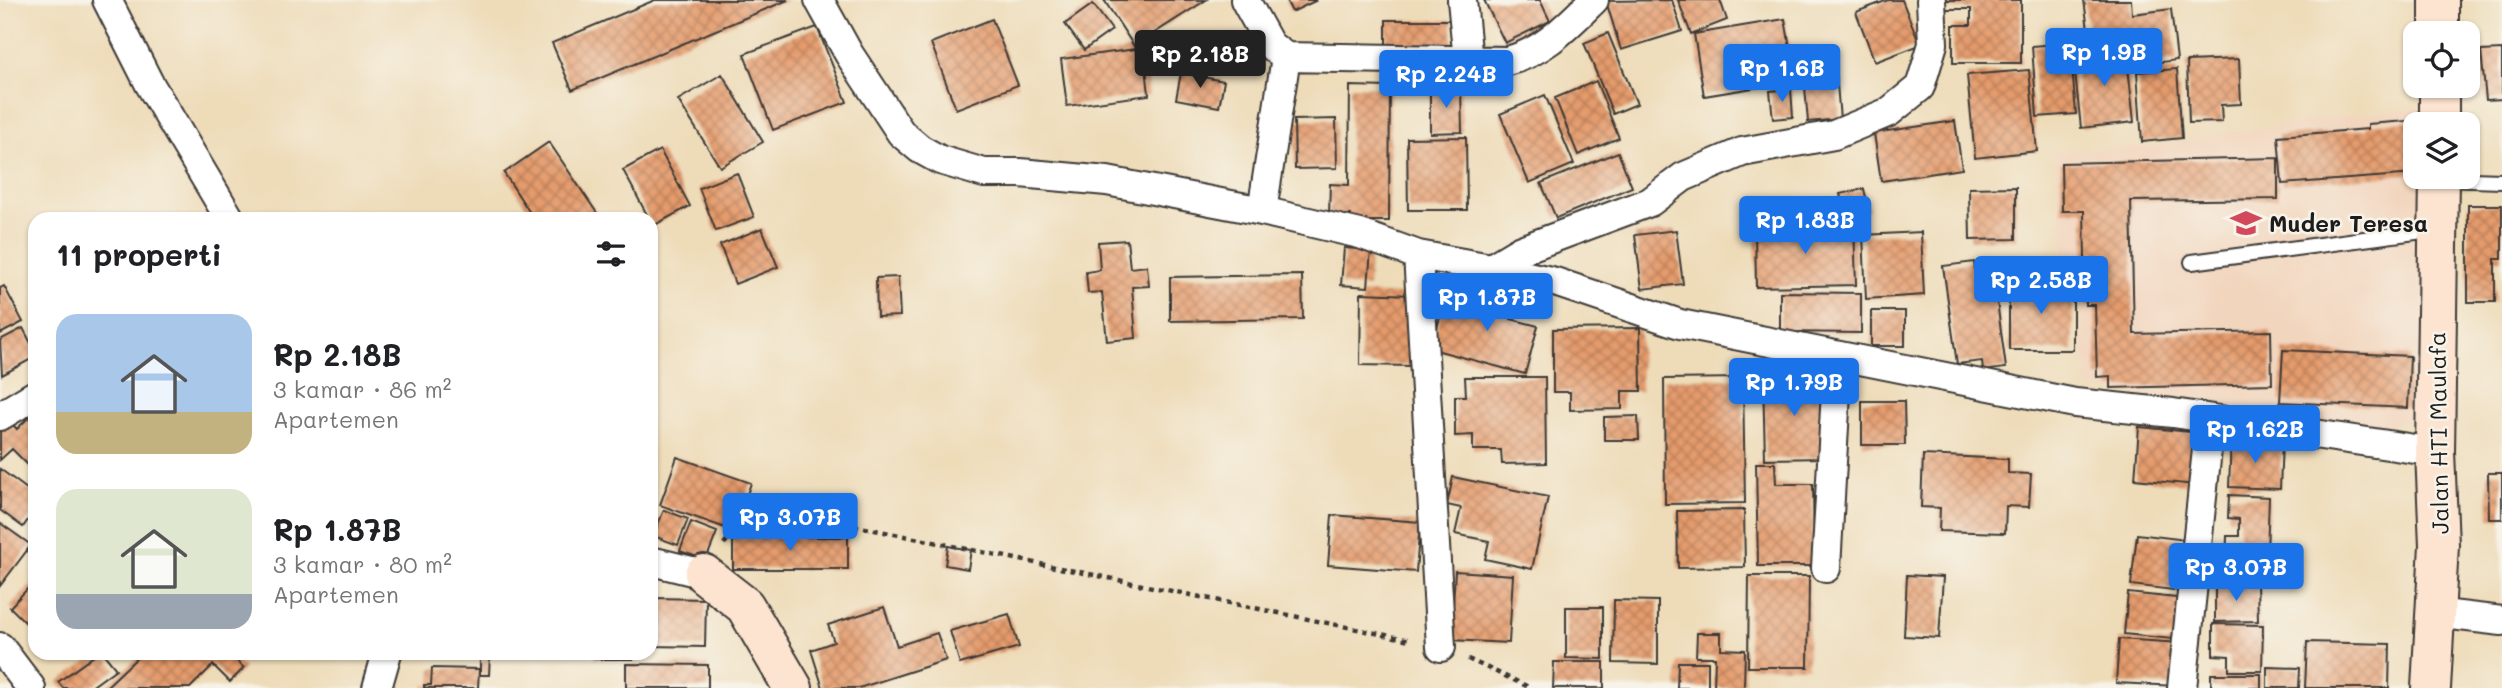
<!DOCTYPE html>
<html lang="id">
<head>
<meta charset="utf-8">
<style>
  :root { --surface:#fff; --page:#f2f2f2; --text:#202124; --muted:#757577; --accent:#1a73e8 }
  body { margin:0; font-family:Mali,sans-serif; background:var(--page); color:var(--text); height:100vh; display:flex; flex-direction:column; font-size:26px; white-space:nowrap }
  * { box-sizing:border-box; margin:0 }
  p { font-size:23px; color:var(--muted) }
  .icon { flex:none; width:38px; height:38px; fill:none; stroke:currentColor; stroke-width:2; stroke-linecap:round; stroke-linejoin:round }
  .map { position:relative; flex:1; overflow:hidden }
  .side { position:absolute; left:28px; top:212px; width:630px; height:448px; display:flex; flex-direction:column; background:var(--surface); border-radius:21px; box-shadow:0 2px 5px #0004 }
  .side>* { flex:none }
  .controls { position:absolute; left:2403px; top:21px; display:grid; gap:14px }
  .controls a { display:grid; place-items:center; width:77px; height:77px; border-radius:14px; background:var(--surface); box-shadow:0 2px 5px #0004; font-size:35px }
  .price { position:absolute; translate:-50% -60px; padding:0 16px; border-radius:7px; background:var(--accent); color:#fff; font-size:23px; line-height:46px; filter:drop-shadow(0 2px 4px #0008) }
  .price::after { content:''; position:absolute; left:50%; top:42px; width:21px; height:16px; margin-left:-10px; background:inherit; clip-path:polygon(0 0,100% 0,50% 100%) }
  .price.selected { background:#222; color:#fff }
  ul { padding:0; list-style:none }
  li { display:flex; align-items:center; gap:21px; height:175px; padding:0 28px }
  li span { display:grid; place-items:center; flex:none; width:196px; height:140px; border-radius:21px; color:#555 }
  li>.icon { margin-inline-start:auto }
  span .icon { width:84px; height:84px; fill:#fffc; stroke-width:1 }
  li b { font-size:30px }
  h2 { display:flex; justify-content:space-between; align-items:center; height:84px; padding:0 28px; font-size:30px }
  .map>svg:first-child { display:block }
</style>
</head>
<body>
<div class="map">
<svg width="2502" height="688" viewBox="0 0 2502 688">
  <defs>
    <pattern id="building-cross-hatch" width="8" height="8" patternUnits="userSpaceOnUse" patternTransform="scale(1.75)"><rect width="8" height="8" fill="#e59b6c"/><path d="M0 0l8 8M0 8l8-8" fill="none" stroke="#b97e58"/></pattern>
  </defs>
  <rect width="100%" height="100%" fill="#f7f3e8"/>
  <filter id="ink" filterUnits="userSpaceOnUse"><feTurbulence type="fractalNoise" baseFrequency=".0143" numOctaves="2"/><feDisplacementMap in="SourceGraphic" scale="14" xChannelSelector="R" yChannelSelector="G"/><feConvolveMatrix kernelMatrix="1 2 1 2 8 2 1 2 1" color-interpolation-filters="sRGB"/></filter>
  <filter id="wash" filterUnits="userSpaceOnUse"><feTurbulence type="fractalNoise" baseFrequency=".00686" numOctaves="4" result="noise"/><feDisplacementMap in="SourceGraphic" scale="28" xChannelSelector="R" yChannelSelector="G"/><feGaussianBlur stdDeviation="1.57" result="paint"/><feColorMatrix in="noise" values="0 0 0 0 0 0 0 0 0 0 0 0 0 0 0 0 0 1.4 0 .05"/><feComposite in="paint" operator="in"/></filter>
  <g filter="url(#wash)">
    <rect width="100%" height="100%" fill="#eedcb9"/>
    <path fill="#f2d5bd" d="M 2433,107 L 2432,124 L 2415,124 L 2415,177 L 2432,177 L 2428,417 L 2368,430 L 2086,387 L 2078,273 L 2065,270 L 2055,151 L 2151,146 L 2321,118 Z"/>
    <g id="blocks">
      <path fill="url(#building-cross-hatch)" d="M 655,0 L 788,0 L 572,90 L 552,43 Z
        M 1104,0 L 1206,0 L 1134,46 Z
        M 1286,0 L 1317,0 L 1292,12 Z
        M 1484,0 L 1540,0 L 1550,21 L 1505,43 Z
        M 1672,0 L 1682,31 L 1621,50 L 1606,1 Z
        M 1678,0 L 1720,0 L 1727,20 L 1691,34 Z
        M 1888,0 L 1902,0 L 1920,45 L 1875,62 L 1856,12 Z
        M 1940,0 L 2021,0 L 2021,63 L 1953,63 L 1953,25 L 1971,25 L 1971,9 L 1940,9 Z
        M 2084,0 L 2131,0 L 2132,14 L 2171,9 L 2177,60 L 2132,66 L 2128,40 L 2090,44 Z
        M 1093,4 L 1112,30 L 1084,50 L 1065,24 Z
        M 992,19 L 1018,85 L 956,109 L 931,43 Z
        M 1785,19 L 1796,81 L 1704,96 L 1694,34 Z
        M 1386,20 L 1452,20 L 1452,57 L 1386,57 Z
        M 817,27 L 847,102 L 773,130 L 744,54 Z
        M 1608,33 L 1637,104 L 1613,114 L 1584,43 Z
        M 2070,43 L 2076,114 L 2037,117 L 2032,46 Z
        M 1144,48 L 1149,95 L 1067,106 L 1061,59 Z
        M 2126,48 L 2134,122 L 2081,128 L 2073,54 Z
        M 2502,50 L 2502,99 L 2486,100 L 2481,51 Z
        M 2239,59 L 2241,104 L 2221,105 L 2222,122 L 2189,123 L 2187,61 Z
        M 1835,61 L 1840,119 L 1808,122 L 1803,64 Z
        M 2177,69 L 2182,138 L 2142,142 L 2137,72 Z
        M 2029,70 L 2037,151 L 1975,158 L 1967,75 Z
        M 1181,73 L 1224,81 L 1219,107 L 1176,99 Z
        M 722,74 L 763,142 L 720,167 L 678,100 Z
        M 1596,81 L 1619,138 L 1578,155 L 1555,98 Z
        M 1350,86 L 1390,87 L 1389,221 L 1351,221 L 1351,215 L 1329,215 L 1330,184 L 1349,185 Z
        M 1430,88 L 1461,88 L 1462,132 L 1430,133 Z
        M 1791,89 L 1793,117 L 1773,119 L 1770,91 Z
        M 1545,95 L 1574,164 L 1529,183 L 1500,114 Z
        M 1336,119 L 1337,168 L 1295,169 L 1294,120 Z
        M 2420,120 L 2421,124 L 2415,124 L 2415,174 L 2282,184 L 2278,136 L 2368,129 L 2368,124 Z
        M 1955,121 L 1962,169 L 1881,181 L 1874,133 Z
        M 1466,137 L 1467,210 L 1408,210 L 1407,138 Z
        M 549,142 L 601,219 L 534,219 L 504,173 Z
        M 660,150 L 690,206 L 653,226 L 623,170 Z
        M 1618,152 L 1632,187 L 1556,218 L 1541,183 Z
        M 2278,158 L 2278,199 L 2131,201 L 2134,334 L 2271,331 L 2272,384 L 2110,388 L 2110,376 L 2097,377 L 2095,305 L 2086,305 L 2084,211 L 2062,211 L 2061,163 Z
        M 737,173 L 754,217 L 716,231 L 699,188 Z
        M 2016,187 L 2016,239 L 1970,240 L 1969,188 Z
        M 1864,189 L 1869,210 L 1845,215 L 1840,194 Z
        M 2468,205 L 2502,205 L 2502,259 L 2495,259 L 2495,302 L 2468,302 Z
        M 1854,225 L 1856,285 L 1756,287 L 1755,227 Z
        M 762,228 L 778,267 L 735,284 L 720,245 Z
        M 1676,230 L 1683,284 L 1642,289 L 1635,235 Z
        M 1921,232 L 1924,295 L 1866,299 L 1863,235 Z
        M 1127,240 L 1130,268 L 1147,266 L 1149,286 L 1132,287 L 1136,338 L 1107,341 L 1102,292 L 1088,293 L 1086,272 L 1100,270 L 1098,242 Z
        M 1344,248 L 1371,250 L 1368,287 L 1341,285 Z
        M 1974,262 L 1978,296 L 1996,294 L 2006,368 L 1983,371 L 1982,361 L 1957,364 L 1943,266 Z
        M 1302,275 L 1303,319 L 1170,321 L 1170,277 Z
        M 898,277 L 900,316 L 877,317 L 876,278 Z
        M 2009,282 L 2073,282 L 2073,350 L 2009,350 Z
        M 4,286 L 23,322 L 0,334 L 0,288 Z
        M 1488,288 L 1517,295 L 1511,319 L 1538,326 L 1525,374 L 1432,349 L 1444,301 L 1482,310 Z
        M 1780,292 L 1861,293 L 1861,333 L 1780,332 Z
        M 1361,293 L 1412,295 L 1411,366 L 1360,365 Z
        M 1871,311 L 1905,311 L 1905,346 L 1871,346 Z
        M 23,328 L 35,351 L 35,357 L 2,375 L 0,340 Z
        M 1640,328 L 1641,391 L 1622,391 L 1622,409 L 1570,410 L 1570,392 L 1553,392 L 1553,329 Z
        M 2283,350 L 2410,356 L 2408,408 L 2280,402 Z
        M 1465,377 L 1545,377 L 1546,463 L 1502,464 L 1501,450 L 1473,450 L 1473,435 L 1455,436 L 1455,396 L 1466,396 Z
        M 1823,377 L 1824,458 L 1765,459 L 1763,378 Z
        M 1743,378 L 1745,503 L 1665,504 L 1664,379 Z
        M 1862,401 L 1904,401 L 1905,445 L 1862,445 Z
        M 32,414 L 35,417 L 35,472 L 12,449 L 0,460 L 0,430 L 9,421 L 17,429 Z
        M 1638,416 L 1639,440 L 1604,440 L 1604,417 Z
        M 2139,427 L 2201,433 L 2196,485 L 2135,479 Z
        M 2231,440 L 2282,443 L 2280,489 L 2229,487 Z
        M 1923,455 L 2008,459 L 2008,473 L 2031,474 L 2029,507 L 2006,506 L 2005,533 L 1939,531 L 1940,508 L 1921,507 Z
        M 677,457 L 751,483 L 734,531 L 660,505 Z
        M 1756,463 L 1775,463 L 1776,484 L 1813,484 L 1814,566 L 1758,566 Z
        M 0,469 L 35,495 L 35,510 L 23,527 L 0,510 Z
        M 2488,473 L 2502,473 L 2502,519 L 2489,519 Z
        M 1453,477 L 1548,497 L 1532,569 L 1485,559 L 1489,541 L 1455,534 L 1461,508 L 1447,505 Z
        M 2229,495 L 2269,497 L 2266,582 L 2232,581 L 2233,566 L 2226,565 L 2227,536 L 2239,536 L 2239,519 L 2228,518 Z
        M 664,510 L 688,519 L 678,545 L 653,536 Z
        M 1744,510 L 1745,567 L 1678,568 L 1677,511 Z
        M 1332,515 L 1420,522 L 1416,572 L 1328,565 Z
        M 691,522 L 717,532 L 706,560 L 680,551 Z
        M 0,523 L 31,545 L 0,586 Z
        M 2137,534 L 2187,540 L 2181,591 L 2131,585 Z
        M 733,537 L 848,537 L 848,569 L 733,569 Z
        M 948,546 L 971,550 L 968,569 L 945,565 Z
        M 1455,571 L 1513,575 L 1509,643 L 1451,640 Z
        M 1907,575 L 1943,577 L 1939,638 L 1904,636 Z
        M 1749,576 L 1809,576 L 1808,667 L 1748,667 Z
        M 35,581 L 35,632 L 10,607 Z
        M 2257,583 L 2258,621 L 2215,622 L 2215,584 Z
        M 2128,593 L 2186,599 L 2182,640 L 2124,634 Z
        M 651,598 L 706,599 L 705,647 L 651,646 Z
        M 1614,600 L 1658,601 L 1658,664 L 1613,663 Z
        M 884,607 L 897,646 L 937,633 L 946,660 L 859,688 L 823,688 L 811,650 L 834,642 L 828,625 Z
        M 1566,607 L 1603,607 L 1603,659 L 1566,658 Z
        M 1009,614 L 1019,647 L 960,664 L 950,631 Z
        M 2213,624 L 2263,625 L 2262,671 L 2229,671 L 2229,656 L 2213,655 Z
        M 1697,633 L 1721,633 L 1721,649 L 1745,650 L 1744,688 L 1714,688 L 1715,657 L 1696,657 Z
        M 2119,639 L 2181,643 L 2178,686 L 2116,683 Z
        M 2307,642 L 2390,644 L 2389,688 L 2305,688 Z
        M 98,653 L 103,653 L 116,669 L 90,688 L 63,688 L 58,682 Z
        M 142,653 L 229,653 L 244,668 L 230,682 L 213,665 L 190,688 L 105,688 Z
        M 594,653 L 634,653 L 634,659 L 594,659 Z
        M 480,654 L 490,654 L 489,675 L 480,675 Z
        M 1554,662 L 1604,662 L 1604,688 L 1553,688 Z
        M 1678,662 L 1708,662 L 1708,688 L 1677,688 Z
        M 626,664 L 708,665 L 708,688 L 626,688 Z
        M 2267,667 L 2300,668 L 2299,688 L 2267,688 Z
        M 432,668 L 479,669 L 478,688 L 424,688 L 424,685 L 431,685 Z
        M 2211,674 L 2261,674 L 2261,688 L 2211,688 Z"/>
    </g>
  </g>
  <g filter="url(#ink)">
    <use href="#blocks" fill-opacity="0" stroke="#3c3934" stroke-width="2"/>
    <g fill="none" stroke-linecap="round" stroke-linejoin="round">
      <g stroke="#3c3934" stroke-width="18">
        <path id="lane" d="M 2441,179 L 2502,181
          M 2192,262 L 2438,229"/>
      </g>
      <g stroke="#3c3934" stroke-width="32">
        <path id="street" d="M 107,0 L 149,83 L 230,219
          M 819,0 L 849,54 L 901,133 L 920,149 L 940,160 L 984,173 L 1020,173 L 1107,181 L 1262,211 L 1360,234 L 1418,255 L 1491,268 L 1555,282 L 1680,324 L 2075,403 L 2173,413 L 2435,452
          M 1245,0 L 1270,45 L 1286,57 L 1507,61 C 1544,52 1567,26 1594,0
          M 1462,0 L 1468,61
          M 1262,211 L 1286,57
          M 1418,255 L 1441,647
          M 1491,268 L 1521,250 L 1650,202 L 1683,177 L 1742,152 L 1834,135 L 1889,112 L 1920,87 L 1933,44 L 1931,0
          M 0,416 L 35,395
          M 651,561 L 704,574
          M 1826,568 L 1838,356
          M 2434,613 L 2502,621
          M 0,647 L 31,688
          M 377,688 L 387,653
          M 2182,688 L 2210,421"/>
      </g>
      <g stroke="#3c3934" stroke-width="42">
        <path id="secondary" d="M 2439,0 L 2439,33
          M 2439,86 L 2439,124
          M 704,574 L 745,606 L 793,688
          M 2431,688 L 2439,545 L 2435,452 L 2439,177"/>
      </g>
      <path stroke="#3c3934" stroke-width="4.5" stroke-dasharray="5 5" stroke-linecap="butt" d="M 724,544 C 735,528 754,531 769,515 L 841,523 L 1410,640
        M 1468,659 L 1531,688"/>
      <use href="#lane" stroke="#fff" stroke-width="14"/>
      <use href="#street" stroke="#fff" stroke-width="28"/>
      <use href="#secondary" stroke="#fde4d1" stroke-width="38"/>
    </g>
  </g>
  <defs>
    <g id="school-bare" transform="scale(2.415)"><path d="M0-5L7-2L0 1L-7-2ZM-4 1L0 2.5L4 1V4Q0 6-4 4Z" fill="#d1495b" stroke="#f7f3e8" stroke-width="2.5" paint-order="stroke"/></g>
  </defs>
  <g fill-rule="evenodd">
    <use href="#school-bare" x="2246" y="223"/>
  </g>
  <g text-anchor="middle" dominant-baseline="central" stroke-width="5" stroke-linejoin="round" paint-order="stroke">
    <g font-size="23" font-weight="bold" fill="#1c1c1c" stroke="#f7f3e8" text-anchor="start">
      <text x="2269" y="223">Muder Teresa</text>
    </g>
    <g font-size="23" fill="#1c1c1c" stroke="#f7f3e8">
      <text transform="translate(2438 433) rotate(-91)">Jalan HTI Maulafa</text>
    </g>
  </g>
</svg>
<div class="controls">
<a><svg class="icon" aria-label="locate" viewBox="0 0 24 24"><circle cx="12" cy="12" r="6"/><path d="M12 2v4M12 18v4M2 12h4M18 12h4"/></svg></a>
<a><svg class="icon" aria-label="layers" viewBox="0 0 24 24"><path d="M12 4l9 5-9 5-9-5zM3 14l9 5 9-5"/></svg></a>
</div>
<b class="price" style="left:2104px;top:88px">Rp 1.9B</b>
<b class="price selected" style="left:1200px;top:90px">Rp 2.18B</b>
<b class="price" style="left:1782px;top:104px">Rp 1.6B</b>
<b class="price" style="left:1446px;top:110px">Rp 2.24B</b>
<b class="price" style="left:1805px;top:256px">Rp 1.83B</b>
<b class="price" style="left:2041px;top:316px">Rp 2.58B</b>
<b class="price" style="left:1487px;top:333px">Rp 1.87B</b>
<b class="price" style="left:1794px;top:418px">Rp 1.79B</b>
<b class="price" style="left:2255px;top:465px">Rp 1.62B</b>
<b class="price" style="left:790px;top:553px">Rp 3.07B</b>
<b class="price" style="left:2236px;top:603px">Rp 3.07B</b>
<section class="side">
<h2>11 properti<svg class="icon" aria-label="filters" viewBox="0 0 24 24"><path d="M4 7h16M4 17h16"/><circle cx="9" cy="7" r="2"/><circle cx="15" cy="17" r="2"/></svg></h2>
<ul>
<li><span style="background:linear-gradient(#a9c7e8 70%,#c2b280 0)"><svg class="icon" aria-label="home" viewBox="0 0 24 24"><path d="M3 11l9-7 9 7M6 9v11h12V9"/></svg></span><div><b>Rp 2.18B</b><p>3 kamar · 86 m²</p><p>Apartemen</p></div></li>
<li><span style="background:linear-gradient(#dfe7d0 75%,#9aa5b1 0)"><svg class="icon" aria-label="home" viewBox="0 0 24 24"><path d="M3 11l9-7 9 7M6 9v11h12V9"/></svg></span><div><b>Rp 1.87B</b><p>3 kamar · 80 m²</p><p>Apartemen</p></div></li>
</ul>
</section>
</div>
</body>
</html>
